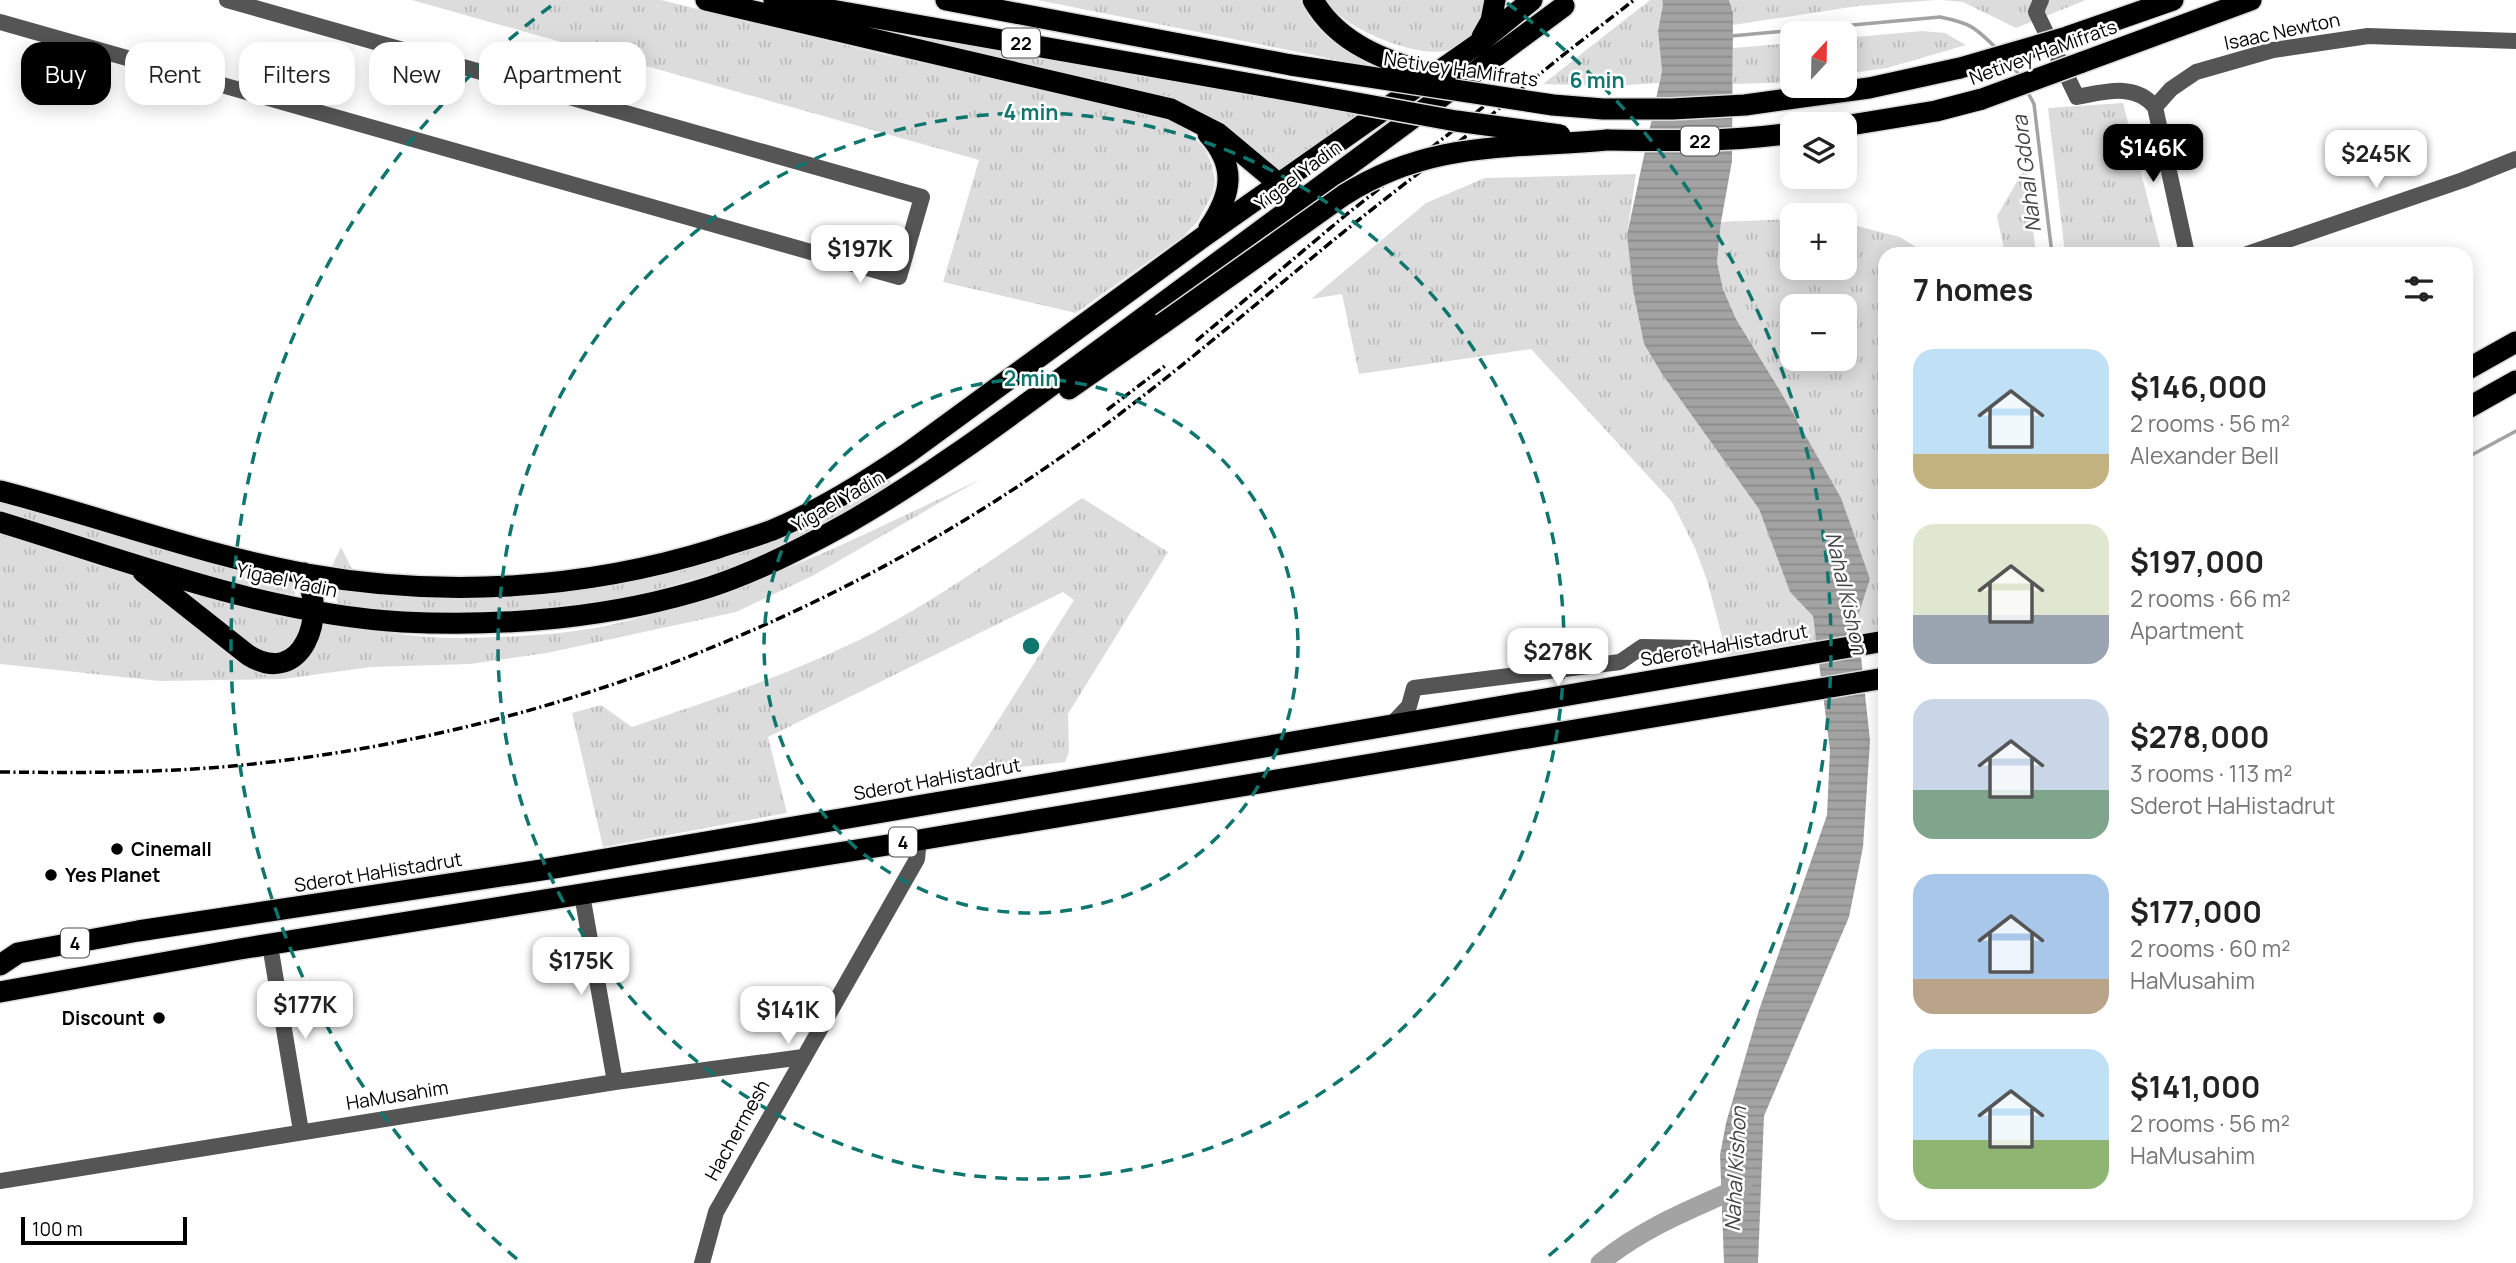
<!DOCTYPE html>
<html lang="en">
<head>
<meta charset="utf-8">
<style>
  :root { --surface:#fff; --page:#f6f6f6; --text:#222; --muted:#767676; --accent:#000 }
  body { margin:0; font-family:Manrope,sans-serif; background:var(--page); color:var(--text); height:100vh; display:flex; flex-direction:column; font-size:26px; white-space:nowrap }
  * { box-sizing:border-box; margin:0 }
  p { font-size:23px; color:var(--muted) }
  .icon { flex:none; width:38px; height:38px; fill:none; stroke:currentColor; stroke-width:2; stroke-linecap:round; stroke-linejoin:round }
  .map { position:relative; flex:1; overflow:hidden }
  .panel { position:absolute; left:1878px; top:247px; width:595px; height:973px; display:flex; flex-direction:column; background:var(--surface); border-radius:21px; box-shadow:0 4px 18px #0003 }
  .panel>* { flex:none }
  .hud { position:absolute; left:21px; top:42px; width:665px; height:63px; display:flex; gap:14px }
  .needle { width:46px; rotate:22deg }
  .controls { position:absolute; left:1780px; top:21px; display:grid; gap:14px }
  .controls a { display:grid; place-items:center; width:77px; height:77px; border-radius:14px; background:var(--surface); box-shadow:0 4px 18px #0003; font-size:35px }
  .scale { position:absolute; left:21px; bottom:18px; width:166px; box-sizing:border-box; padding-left:7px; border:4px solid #000; border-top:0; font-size:19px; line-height:24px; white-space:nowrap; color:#000; -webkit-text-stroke:5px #fff; paint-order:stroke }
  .price { position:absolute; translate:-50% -60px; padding:0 16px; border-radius:14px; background:#fff; color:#222; font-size:23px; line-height:46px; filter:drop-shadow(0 2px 4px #0008) }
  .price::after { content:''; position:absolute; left:50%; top:42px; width:21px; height:16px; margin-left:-10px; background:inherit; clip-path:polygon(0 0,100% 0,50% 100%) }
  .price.on { background:var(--accent); color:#fff }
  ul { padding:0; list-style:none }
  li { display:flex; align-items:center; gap:21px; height:175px; padding:0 35px }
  li span { display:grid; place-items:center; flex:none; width:196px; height:140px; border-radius:21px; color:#555 }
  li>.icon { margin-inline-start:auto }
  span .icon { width:84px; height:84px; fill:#fffc; stroke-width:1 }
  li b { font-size:30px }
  h2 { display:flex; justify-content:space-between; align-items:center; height:84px; padding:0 35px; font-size:30px }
  .chip { padding:0 24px; border-radius:21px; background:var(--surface); box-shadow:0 4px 18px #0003; font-size:24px; line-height:63px }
  .chip.on { background:var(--accent); color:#fff }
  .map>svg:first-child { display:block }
</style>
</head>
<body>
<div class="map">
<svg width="2516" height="1263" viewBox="0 0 2516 1263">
  <defs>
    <pattern id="grass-tufts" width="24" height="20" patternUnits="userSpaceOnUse" patternTransform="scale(1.75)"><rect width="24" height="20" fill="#dcdcdc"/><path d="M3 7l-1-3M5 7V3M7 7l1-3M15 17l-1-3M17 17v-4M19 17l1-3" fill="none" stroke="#bbb"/></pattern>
    <pattern id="water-rules" width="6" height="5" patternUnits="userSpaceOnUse" patternTransform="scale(1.75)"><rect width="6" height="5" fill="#a3a3a3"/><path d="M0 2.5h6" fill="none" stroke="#8b8b8b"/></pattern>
  </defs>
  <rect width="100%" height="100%" fill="#fff"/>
  <path fill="url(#grass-tufts)" fill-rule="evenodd" d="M 412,0 L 661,0 L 886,55 L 1103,101 L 1159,117 L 1181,125 L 1193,136 L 1205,149 L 1212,165 L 1215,180 L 1213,193 L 1198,221 L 1184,236 L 1076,313 L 943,282 L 979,160 Z
    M 1037,0 L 1301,0 C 1314,34 1343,49 1373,67 Z
    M 1326,0 L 1483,0 C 1483,22 1472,43 1450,50 C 1419,60 1341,28 1326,0 Z
    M 1650,0 L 1662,0 L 1663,4 L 1658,31 L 1662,71 L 1659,83 L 1612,86 L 1543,84 Z
    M 1729,0 L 1936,0 L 1858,6 L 1733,25 L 1733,13 Z
    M 1942,0 L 2086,0 L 2016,28 L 1963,2 Z
    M 914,31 L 1364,113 L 1276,172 L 1147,93 L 913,38 Z
    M 1922,31 L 1945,33 L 1966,45 L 1887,68 L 1845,74 L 1845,38 Z
    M 1792,43 L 1792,82 L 1733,84 L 1733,48 Z
    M 2123,103 L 2162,254 L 2065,254 L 2048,108 Z
    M 2026,166 L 2036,254 L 2005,254 L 1997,216 Z
    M 1636,174 L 1627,235 L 1633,290 L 1644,344 L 1662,374 L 1759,509 L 1790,592 L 1813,615 L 1816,640 L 1727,656 L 1708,583 L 1695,548 L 1672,502 L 1531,349 L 1359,374 L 1342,294 L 1311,299 L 1426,203 L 1485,178 Z
    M 1792,219 L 1792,268 L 1844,268 L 1845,223 L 1900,237 L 1927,254 L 1885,254 L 1885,631 L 1860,637 L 1857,619 L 1870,579 L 1779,389 L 1736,319 L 1723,289 L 1717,262 L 1721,222 ZM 1792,306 L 1844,306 L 1844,359 L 1792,359 Z
    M 889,479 L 894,486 L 772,553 L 723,571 L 641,594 L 574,606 L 503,613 L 421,615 L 345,608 C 335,603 334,596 333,585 C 390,598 448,599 507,595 C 550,593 591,589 633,581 C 723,563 810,523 889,479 Z
    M 981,479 L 814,575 L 736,612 L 547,653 L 470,664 L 371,667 L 283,679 L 160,681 L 0,664 L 0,530 L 131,573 L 272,669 L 319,621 C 367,630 418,639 467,638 C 512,637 560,635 605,626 C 738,599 859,537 981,479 Z
    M 0,498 L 296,580 L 295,595 L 225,582 L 0,513 Z
    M 1082,498 L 1168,552 L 1068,714 L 1069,752 L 1065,762 L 965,773 L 1074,600 L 1063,592 L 768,737 L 787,813 L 603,847 L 572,713 L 601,705 L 632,727 C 713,700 794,673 871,634 C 945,595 1013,545 1082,498 Z
    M 341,547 L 351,567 L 363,579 L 328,574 Z
    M 169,580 L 306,617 L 295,648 L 263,658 Z"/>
  <path fill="url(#water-rules)" d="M 1662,0 L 1729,0 L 1733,13 L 1732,161 L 1721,222 L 1717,262 L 1723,289 L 1736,319 L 1779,389 L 1841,498 L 1870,579 L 1857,619 L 1870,741 L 1863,847 L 1849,917 L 1764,1116 L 1758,1263 L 1724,1263 L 1720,1155 L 1726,1123 L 1759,1010 L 1827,815 L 1830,750 L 1813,616 L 1790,592 L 1759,509 L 1662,374 L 1644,344 L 1633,290 L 1627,235 L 1662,71 L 1658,31 L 1663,4 Z"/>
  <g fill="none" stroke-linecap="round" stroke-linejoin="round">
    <path stroke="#a3a3a3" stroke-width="3.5" d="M 1731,36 L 1940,17 C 1970,23 1975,27 1996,48
      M 2008,61 L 2021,77
      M 2027,91 L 2034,104 L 2052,254
      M 2466,458 L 2516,431"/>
    <path stroke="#a3a3a3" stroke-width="19" d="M 1600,1263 C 1644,1227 1692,1209 1743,1186"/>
    <g stroke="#dbdbdb" stroke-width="24">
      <path id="highway" d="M 706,0 L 1171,109 L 1218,133 L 1279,184 L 1292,190
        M 774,0 L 1269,87
        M 946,0 L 1291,65
        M 1482,37 L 1491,21 L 1495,0
        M 2067,37 L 2173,0
        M 2080,63 L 2251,0
        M 1809,96 L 1869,88 L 1960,68
        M 1844,126 L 1936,111 L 1982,99
        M 1208,134 C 1237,166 1232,194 1209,228
        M 1607,140 C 1669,141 1730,142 1792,133
        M 2466,370 L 2516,342
        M 1069,389 L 1162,324
        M 2466,409 L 2516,381
        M 0,491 C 102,517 202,555 307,574 C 442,598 583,590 715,549 C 735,542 755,537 775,529 C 822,509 865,482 908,453 L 1203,237 L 1479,43 L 1532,0
        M 0,522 C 131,562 265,614 403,622 C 504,627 613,618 710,587 C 757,572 803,548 846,524 C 939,471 1023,406 1109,343 C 1261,231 1413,119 1564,6
        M 143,572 L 248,655 C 302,689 329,614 304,573
        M 0,965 L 18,953 L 138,931 L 548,869 L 1885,641
        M 0,992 L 240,949 L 919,840 L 1885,678"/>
    </g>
    <path stroke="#555" stroke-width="16" d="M 2041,0 L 2036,12 L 2077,97 C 2104,92 2135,82 2155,107 L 2187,254
      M 0,22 L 899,277 L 922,197 L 227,0
      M 2155,107 L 2171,89 L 2196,72 L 2273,50 L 2368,36 L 2516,41
      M 2247,254 L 2463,180 L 2516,159
      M 1414,688 L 1620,662 L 1642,647 L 1697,648
      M 1391,725 L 1409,706 L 1414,688
      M 584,906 L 615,1082
      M 272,957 L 301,1131
      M 0,1181 L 615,1082 L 803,1057
      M 702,1263 L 716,1212 L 917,859 L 919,840"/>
    <use href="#highway" stroke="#000" stroke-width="21"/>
    <path stroke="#000" stroke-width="3.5" stroke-dasharray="10 3.5 2 3.5" stroke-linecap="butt" d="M 1196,341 L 1347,214 L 1497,96
      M 1107,410 L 1166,365
      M 0,772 C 81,773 162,773 243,765 C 522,737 793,636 1026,481 C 1127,414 1220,334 1313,257 C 1361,217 1411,179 1460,141 C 1489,118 1517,92 1546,69 C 1575,45 1605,23 1634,0"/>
    <g stroke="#dbdbdb" stroke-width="24" stroke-linecap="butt">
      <path id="highway-bridge" d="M 1313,0 C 1341,49 1394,62 1445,79
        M 1291,65 L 1553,105 L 1603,109 L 1672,109 L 1745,105 L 1809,96
        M 1960,68 L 2067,37
        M 1269,87 L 1456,121 L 1560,135
        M 1982,99 L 2080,63
        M 1162,324 L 1344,195 C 1431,140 1509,149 1607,140"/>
    </g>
    <use href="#highway-bridge" stroke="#000" stroke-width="21"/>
  </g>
  <g fill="none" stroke="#0f766e" stroke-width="3.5" stroke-dasharray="12 9">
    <circle cx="1031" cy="646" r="267"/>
    <circle cx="1031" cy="646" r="533"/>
    <path d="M517 1259A800 800 0 0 1 555 3M1507 3A800 800 0 0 1 1545 1259"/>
  </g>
  <g fill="#000" stroke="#fff" stroke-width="2.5">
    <circle cx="117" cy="849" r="7"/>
    <circle cx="51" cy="875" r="7"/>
    <circle cx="159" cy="1018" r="7"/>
  </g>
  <g text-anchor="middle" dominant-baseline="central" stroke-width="5" stroke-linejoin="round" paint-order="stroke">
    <g fill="#fff" stroke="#4c4c4c" stroke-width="2">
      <rect x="1002" y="28.5" width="38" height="29" rx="5"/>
      <rect x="1681" y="126.5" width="38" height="29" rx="5"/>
      <rect x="889" y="827.5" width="28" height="29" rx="5"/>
      <rect x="61" y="928.5" width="28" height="29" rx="5"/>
    </g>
    <g font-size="18" font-weight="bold" fill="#000">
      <text x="1021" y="43">22</text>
      <text x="1700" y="141">22</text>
      <text x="903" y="842">4</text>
      <text x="75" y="943">4</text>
    </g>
    <g font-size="19" fill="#000" stroke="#fff">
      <text transform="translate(2282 31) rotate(-12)">Isaac Newton</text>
      <text transform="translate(2043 52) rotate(-20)">Netivey HaMifrats</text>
      <text transform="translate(1461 69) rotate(8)">Netivey HaMifrats</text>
      <text transform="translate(1298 175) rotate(-37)">Yigael Yadin</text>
      <text transform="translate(838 501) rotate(-30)">Yigael Yadin</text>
      <text transform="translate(287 580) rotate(12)">Yigael Yadin</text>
      <text transform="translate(1724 645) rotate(-10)">Sderot HaHistadrut</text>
      <text transform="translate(937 779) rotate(-10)">Sderot HaHistadrut</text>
      <text transform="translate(378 872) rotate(-9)">Sderot HaHistadrut</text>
      <text transform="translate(397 1095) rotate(-9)">HaMusahim</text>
      <text transform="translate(737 1130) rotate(-61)">Hachermesh</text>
    </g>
    <g font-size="19" font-weight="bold" fill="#000" stroke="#fff" text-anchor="start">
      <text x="131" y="849">Cinemall</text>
      <text x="65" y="875">Yes Planet</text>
      <text x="145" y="1018" text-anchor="end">Discount</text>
    </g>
    <g font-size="21" font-style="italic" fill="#444" stroke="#fff">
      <text transform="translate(2026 174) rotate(-97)">Nahal Gdora</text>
      <text transform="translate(1847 593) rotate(77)">Nahal Kishon</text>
      <text transform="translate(1735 1169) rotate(-87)">Nahal Kishon</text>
    </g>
  </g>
  <circle cx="1031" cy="646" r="10" fill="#0f766e" stroke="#fff" stroke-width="3.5"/>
  <g font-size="21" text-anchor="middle" font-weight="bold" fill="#0f766e" stroke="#fff" stroke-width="5" stroke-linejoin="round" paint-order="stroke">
    <text x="1597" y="88">6 min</text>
    <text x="1031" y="120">4 min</text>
    <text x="1031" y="386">2 min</text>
  </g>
</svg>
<div class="controls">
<a><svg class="needle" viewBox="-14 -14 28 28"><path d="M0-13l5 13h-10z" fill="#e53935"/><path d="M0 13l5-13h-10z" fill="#767676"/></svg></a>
<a><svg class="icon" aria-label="layers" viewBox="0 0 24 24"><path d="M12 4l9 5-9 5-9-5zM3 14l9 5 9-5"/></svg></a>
<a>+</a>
<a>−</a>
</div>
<div class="scale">100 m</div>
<b class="price on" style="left:2153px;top:184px">$146K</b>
<b class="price" style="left:2376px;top:190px">$245K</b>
<b class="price" style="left:860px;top:285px">$197K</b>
<b class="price" style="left:1558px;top:688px">$278K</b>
<b class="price" style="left:581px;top:997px">$175K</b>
<b class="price" style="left:305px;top:1041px">$177K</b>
<b class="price" style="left:788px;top:1046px">$141K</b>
<div class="hud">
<a class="chip on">Buy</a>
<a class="chip">Rent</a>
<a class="chip">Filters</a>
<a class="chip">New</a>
<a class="chip">Apartment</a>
</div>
<section class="panel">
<h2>7 homes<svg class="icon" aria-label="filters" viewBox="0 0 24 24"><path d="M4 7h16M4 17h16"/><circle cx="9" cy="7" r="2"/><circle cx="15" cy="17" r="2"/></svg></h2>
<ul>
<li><span style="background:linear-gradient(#bfe0f5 75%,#c2b280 0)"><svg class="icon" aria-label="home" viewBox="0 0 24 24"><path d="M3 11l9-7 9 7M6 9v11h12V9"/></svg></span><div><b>$146,000</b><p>2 rooms · 56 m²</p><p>Alexander Bell</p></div></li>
<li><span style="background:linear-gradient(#dfe7d0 65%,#9aa5b1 0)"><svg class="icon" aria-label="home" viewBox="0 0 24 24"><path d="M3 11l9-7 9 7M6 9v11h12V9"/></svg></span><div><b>$197,000</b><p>2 rooms · 66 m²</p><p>Apartment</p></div></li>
<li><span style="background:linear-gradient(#c9d6e8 65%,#7fa58c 0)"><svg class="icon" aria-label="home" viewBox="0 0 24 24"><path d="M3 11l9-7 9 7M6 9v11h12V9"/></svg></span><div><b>$278,000</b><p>3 rooms · 113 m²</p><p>Sderot HaHistadrut</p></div></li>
<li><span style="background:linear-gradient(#a9c7e8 75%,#b9a48a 0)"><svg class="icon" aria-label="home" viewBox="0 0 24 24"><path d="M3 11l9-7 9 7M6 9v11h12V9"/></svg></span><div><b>$177,000</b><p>2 rooms · 60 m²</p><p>HaMusahim</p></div></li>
<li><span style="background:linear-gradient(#bfe0f5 65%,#8fb573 0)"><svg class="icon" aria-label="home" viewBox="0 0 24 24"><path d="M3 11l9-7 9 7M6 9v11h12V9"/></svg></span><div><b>$141,000</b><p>2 rooms · 56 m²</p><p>HaMusahim</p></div></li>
</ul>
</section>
</div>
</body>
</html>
